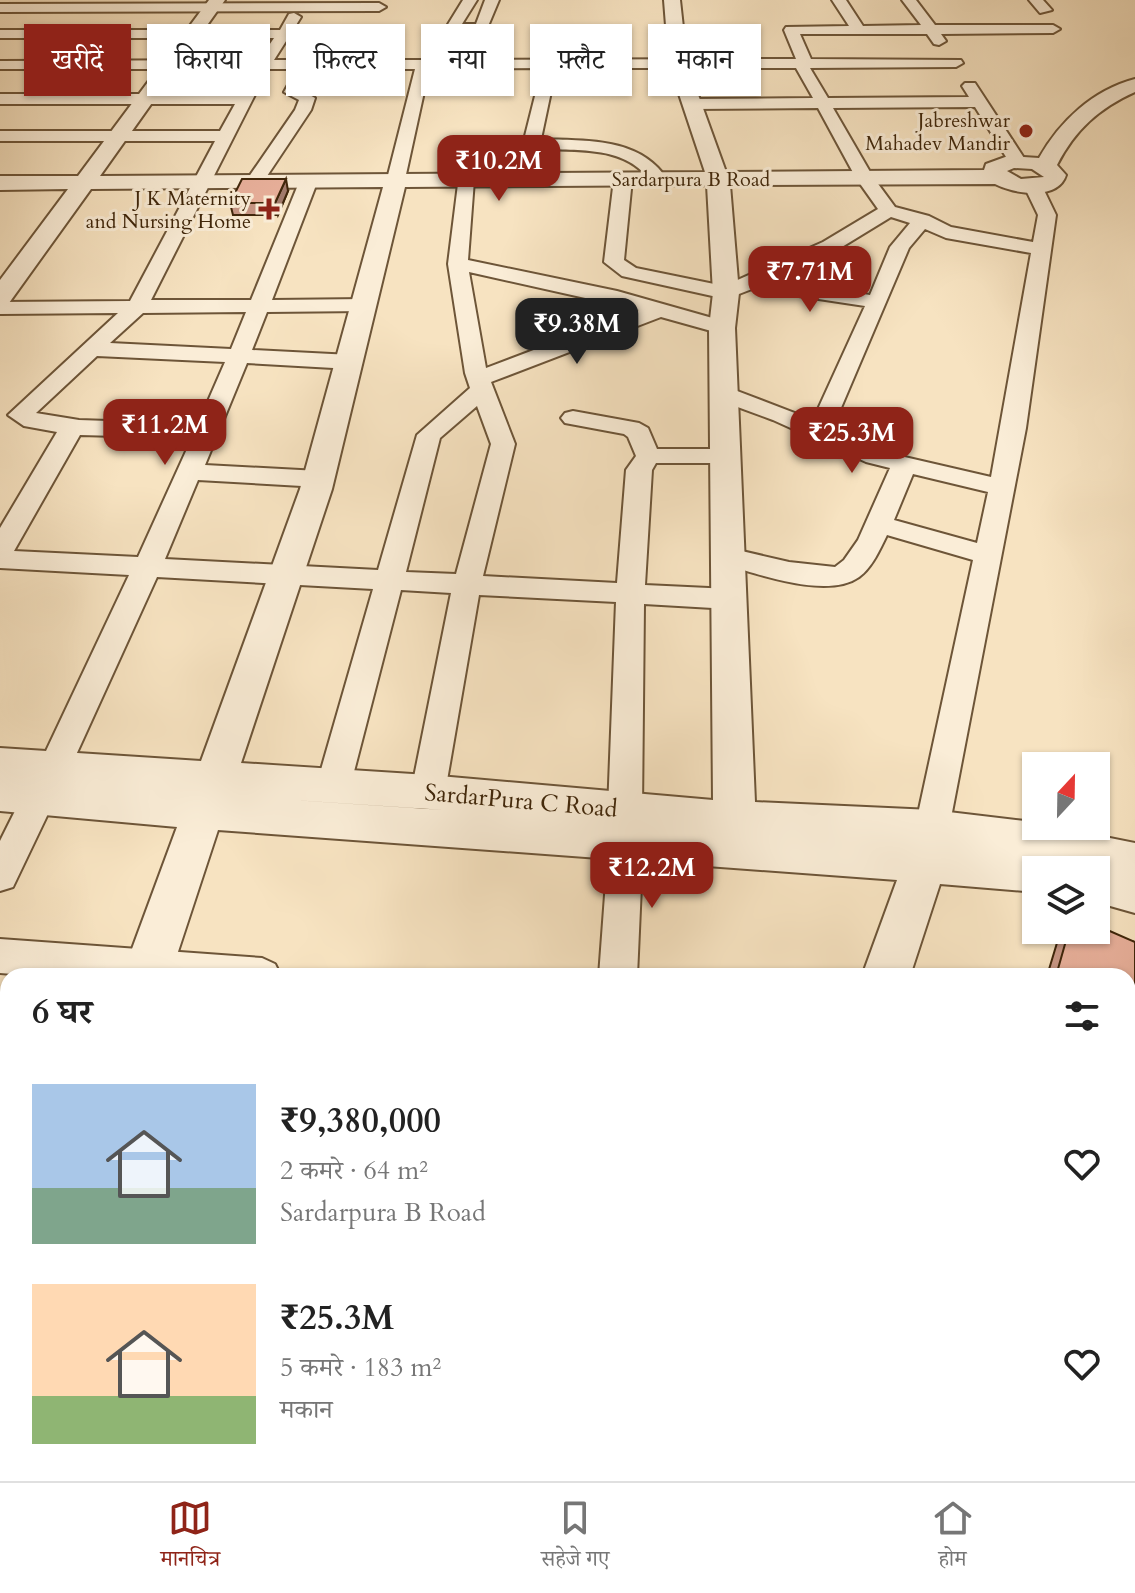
<!DOCTYPE html>
<html lang="hi">
<head>
<meta charset="utf-8">
<style>
  :root { --surface:#fff; --page:#f6f6f6; --text:#222; --muted:#767676; --line:#e0e0e0; --accent:#8f2418 }
  body { margin:0; font-family:Cardo,"Noto Serif Devanagari",serif; background:var(--page); color:var(--text); height:100vh; display:flex; flex-direction:column; font-size:30px; white-space:nowrap }
  * { box-sizing:border-box; margin:0 }
  p { font-size:26px; color:var(--muted) }
  .icon { flex:none; width:44px; height:44px; fill:none; stroke:currentColor; stroke-width:2; stroke-linecap:round; stroke-linejoin:round }
  .map { position:relative; flex:1; overflow:hidden }
  .sheet { position:absolute; left:0px; top:968px; width:1136px; height:514px; display:flex; flex-direction:column; background:var(--surface); border-radius:24px 24px 0 0; box-shadow:0 2px 6px #0004 }
  .sheet>* { flex:none }
  .banner { position:absolute; left:24px; top:24px; width:1088px; height:72px; display:flex; gap:16px }
  .needle { width:52px; rotate:22deg }
  .fabs { position:absolute; left:1022px; top:752px; display:grid; gap:16px }
  .fabs a { display:grid; place-items:center; width:88px; height:88px; border-radius:0px; background:var(--surface); box-shadow:0 2px 6px #0004; font-size:40px }
  .price { position:absolute; translate:-50% -68px; padding:0 18px; border-radius:16px; background:var(--accent); color:#fff; font-size:26px; line-height:52px; filter:drop-shadow(0 2px 4px #0008) }
  .price::after { content:''; position:absolute; left:50%; top:48px; width:24px; height:18px; margin-left:-12px; background:inherit; clip-path:polygon(0 0,100% 0,50% 100%) }
  .price.current { background:#222; color:#fff }
  ul { padding:0; list-style:none }
  li { display:flex; align-items:center; gap:24px; height:200px; padding:0 32px }
  li span { display:grid; place-items:center; flex:none; width:224px; height:160px; border-radius:0px; color:#555 }
  li>.icon { margin-inline-start:auto }
  span .icon { width:96px; height:96px; fill:#fffc; stroke-width:1 }
  li b { font-size:34px }
  h2 { display:flex; justify-content:space-between; align-items:center; height:96px; padding:0 32px; font-size:34px }
  .tag { padding:0 28px; border-radius:0px; background:var(--surface); box-shadow:0 2px 6px #0004; font-size:28px; line-height:72px }
  .tag.current { background:var(--accent); color:#fff }
  .menu { display:flex; justify-content:space-around; align-items:center; height:112px; border-top:2px solid var(--line); background:var(--surface); font-size:22px; color:var(--muted) }
  .menu a { display:grid; justify-items:center; gap:4px }
  .menu .current { color:var(--accent) }
  .map>svg:first-child { display:block }
</style>
</head>
<body>
<div class="map">
<svg width="1135" height="1481" viewBox="0 0 1135 1481">
  <rect width="100%" height="100%" fill="#f7e3c1"/>
  <filter id="stains"><feTurbulence type="fractalNoise" baseFrequency=".0025" numOctaves="4"/><feColorMatrix values="0 0 0 0 .2 0 0 0 0 .09 0 0 0 0 .02 0 0 0 .5 -.17"/></filter>
  <radialGradient id="worn" r=".72"><stop offset=".6" stop-color="#630" stop-opacity="0"/><stop offset="1" stop-color="#630" stop-opacity=".3"/></radialGradient>
  <g fill="none" stroke-linecap="round" stroke-linejoin="round">
    <g stroke="#6d5538" stroke-width="4">
      <path id="minor" d="M 463,0 L 477,0 L 462,24 L 476,24 L 485,0 L 499,0 L 486,31 L 457,32 L 441,60 L 796,59 L 784,30 L 786,27 L 849,26 L 832,0 L 846,0 L 863,26 L 921,25 L 902,0 L 916,0 L 935,25 L 1053,25 L 1060,29 L 1053,33 L 941,34 L 946,41 L 939,45 L 934,44 L 927,34 L 800,34 L 811,59 L 961,60 L 963,63 L 956,67 L 810,68 L 828,98 L 969,97 L 962,86 L 965,83 L 975,83 L 1026,161 L 1023,165 L 1011,165 L 975,107 L 833,108 L 873,177 L 895,207 L 929,216 L 951,227 L 1033,242 L 1038,215 L 1024,186 L 1033,181 L 1042,186 L 1056,215 L 1026,428 L 949,828 L 944,838 L 932,842 L 920,838 L 915,828 L 973,560 L 887,535 C 880,549 872,568 859,577 C 828,599 762,575 729,566 L 719,563 L 715,557 L 719,551 L 729,548 L 789,562 L 835,567 L 844,560 L 858,540 L 890,468 L 866,462 L 773,420 L 716,399 L 712,394 L 716,389 L 732,389 L 813,420 L 865,306 L 752,289 L 726,299 L 622,276 L 604,262 L 614,179 L 623,174 L 632,179 L 624,260 L 636,268 L 724,286 L 823,242 L 878,209 L 856,178 L 818,108 L 692,109 L 684,104 L 692,99 L 813,98 L 796,68 L 556,68 L 541,139 C 587,141 639,137 667,179 L 658,184 L 652,183 C 627,145 579,151 539,149 L 532,180 L 523,185 L 514,180 L 542,68 L 429,69 L 405,179 L 396,184 L 387,179 L 415,69 L 311,69 L 301,90 L 315,98 L 311,110 L 261,185 L 255,186 L 246,181 L 295,110 L 299,100 L 284,92 L 297,69 L 268,69 L 151,300 L 251,300 L 300,180 L 309,175 L 315,176 L 318,180 L 272,300 L 366,299 L 376,305 L 366,311 L 267,312 L 252,350 L 351,355 L 362,362 L 351,369 L 247,363 L 205,465 L 319,471 L 328,474 L 332,479 L 328,484 L 319,487 L 198,480 L 165,559 L 378,570 L 417,435 L 470,388 L 465,373 L 448,264 L 459,176 L 465,175 L 474,180 L 468,260 L 617,291 L 730,323 L 733,328 L 730,333 L 722,334 L 661,317 L 491,382 L 515,444 L 483,576 L 617,583 L 626,470 L 636,456 L 628,437 L 624,434 L 565,423 L 561,418 L 565,413 L 573,411 L 639,423 L 648,428 L 657,449 L 726,449 L 735,451 L 738,456 L 735,461 L 726,463 L 656,463 L 652,470 L 645,585 L 730,589 L 740,592 L 744,599 L 740,606 L 730,609 L 644,604 L 642,810 L 637,820 L 625,824 L 613,820 L 608,810 L 616,602 L 479,595 L 445,792 L 440,802 L 428,805 L 416,802 L 411,792 L 451,593 L 401,590 L 350,787 L 345,796 L 333,800 L 321,796 L 316,787 L 373,589 L 157,577 L 66,777 L 54,781 L 42,777 L 38,768 L 129,575 L 0,568 L 0,528 L 57,432 L 24,426 L 8,415 L 118,313 L 0,314 L 0,302 L 130,301 L 215,141 L 0,141 L 0,131 L 220,131 L 235,104 L 0,104 L 0,94 L 240,94 L 254,69 L 0,69 L 0,61 L 259,60 L 274,38 L 0,38 L 0,30 L 280,30 L 289,14 L 294,13 L 301,17 L 293,30 L 388,30 L 395,34 L 388,60 L 426,60 ZM 288,38 L 380,38 L 373,60 L 274,60 ZM 891,217 L 910,223 L 890,247 L 870,295 L 772,280 L 837,250 ZM 925,229 L 946,238 L 1031,253 L 991,477 L 883,452 L 832,429 L 909,248 ZM 469,272 L 639,310 L 486,368 ZM 246,312 L 231,349 L 110,343 L 143,313 ZM 97,356 L 225,362 L 198,424 L 79,420 L 36,413 ZM 477,406 L 491,444 L 456,574 L 406,572 L 440,438 ZM 80,435 L 192,438 L 138,557 L 14,551 ZM 913,474 L 988,492 L 977,543 L 894,520 Z
        M 1029,0 L 1043,0 L 1052,10 L 1040,13 Z
        M 0,4 L 379,3 L 386,7 L 379,11 L 0,12 Z
        M 39,783 L 51,787 L 56,797 L 13,887 L 0,891 L 0,841 L 27,787 Z
        M 626,826 L 638,831 L 643,841 L 637,976 L 599,976 L 609,841 L 614,831 Z
        M 0,939 L 262,958 L 275,964 L 281,976 L 37,976 L 0,973 Z
        M 0,1048 L 8,1049 L 8,1089 L 0,1088 Z
        M 269,1474 L 319,1474 L 318,1481 L 268,1481 Z"/>
    </g>
    <g stroke="#6d5538" stroke-width="4">
      <path id="tertiary" d="M 209,0 L 225,0 L 100,176 L 705,172 L 669,64 L 664,0 L 680,0 L 687,64 L 726,172 L 984,170 L 986,164 L 1008,156 L 1039,158 C 1060,121 1093,90 1135,79 L 1135,92 C 1099,108 1075,130 1057,165 L 1066,175 C 1058,201 1014,194 995,184 L 730,185 L 739,293 L 735,328 L 755,802 L 932,810 L 1025,821 L 1036,823 L 1036,826 L 1050,826 L 1135,843 L 1135,913 L 1096,902 L 1096,870 L 1080,870 L 1053,863 L 1057,870 L 1036,870 L 1036,892 L 940,884 L 910,976 L 862,976 L 897,880 L 218,830 L 170,976 L 122,976 L 177,827 L 0,811 L 0,748 L 201,761 L 300,489 L 383,187 L 91,189 L 9,303 L 0,306 L 0,280 L 68,189 L 0,190 L 0,176 L 78,176 ZM 1014,168 L 1032,169 L 1044,177 L 1021,179 L 1007,171 ZM 707,185 L 713,293 L 709,328 L 713,800 L 428,775 L 241,763 L 332,489 L 405,187 ZM 230,796 L 428,809 L 445,810 Z
        M 8,1327 L 8,1406 L 0,1409 L 0,1330 Z
        M 684,1474 L 748,1474 L 746,1481 L 682,1481 Z"/>
    </g>
    <use href="#minor" fill="#faedd7" fill-rule="evenodd"/>
    <use href="#tertiary" fill="#faedd7" fill-rule="evenodd"/>
  </g>
  <path fill="#c89785" stroke="#3f260a" stroke-width="2" d="M 288,191 L 278,215 L 233,215 L 230,203 Z
    M 1062,930 L 1096,930 L 1135,942 L 1135,1037 L 1128,1034 L 1128,976 L 1047,976 L 1060,933 Z
    M 1128,1099 L 1135,1102 L 1135,1232 L 1128,1236 Z"/>
  <path fill="#a27b6c" stroke="#3f260a" stroke-width="2" d="M 286,179 L 288,191 L 278,215 L 275,203 Z"/>
  <path fill="#e8b09b" stroke="#3f260a" stroke-width="2" d="M 242,179 L 286,179 L 275,203 L 230,203 Z
    M 1096,925 L 1135,942 L 1135,1014 L 1128,1011 L 1128,976 L 1056,976 L 1069,930 L 1096,930 Z
    M 1128,1099 L 1135,1102 L 1135,1218 L 1128,1214 Z"/>
  <g fill="#8f2418" stroke="#faedd7" stroke-width="3">
    <circle cx="1026" cy="131" r="8"/>
    <path d="M265 197h8v8h8v8h-8v8h-8v-8h-8v-8h8z"/>
  </g>
  <g text-anchor="middle" dominant-baseline="central" stroke-width="6" stroke-linejoin="round" paint-order="stroke">
    <g font-size="20" fill="#3f260a" stroke="#faedd7" text-anchor="end">
      <text x="1010" y="120">Jabreshwar<tspan x="1010" dy="23">Mahadev Mandir</tspan></text>
      <text x="251" y="198">J K Maternity<tspan x="251" dy="23">and Nursing Home</tspan></text>
    </g>
    <g font-size="20" fill="#3f260a" stroke="#faedd7">
      <text x="691" y="179">Sardarpura B Road</text>
    </g>
    <g font-size="24" fill="#3f260a" stroke="#faedd7">
      <text transform="translate(521 801) rotate(5)">SardarPura C Road</text>
    </g>
  </g>
  <rect width="100%" height="100%" filter="url(#stains)"/>
  <rect width="100%" height="100%" fill="url(#worn)"/>
</svg>
<div class="fabs">
<a><svg class="needle" viewBox="-14 -14 28 28"><path d="M0-13l5 13h-10z" fill="#e53935"/><path d="M0 13l5-13h-10z" fill="#767676"/></svg></a>
<a><svg class="icon" aria-label="layers" viewBox="0 0 24 24"><path d="M12 4l9 5-9 5-9-5zM3 14l9 5 9-5"/></svg></a>
</div>
<b class="price" style="left:499px;top:203px">₹10.2M</b>
<b class="price" style="left:810px;top:314px">₹7.71M</b>
<b class="price current" style="left:577px;top:366px">₹9.38M</b>
<b class="price" style="left:165px;top:467px">₹11.2M</b>
<b class="price" style="left:852px;top:475px">₹25.3M</b>
<b class="price" style="left:652px;top:910px">₹12.2M</b>
<div class="banner">
<a class="tag current">खरीदें</a>
<a class="tag">किराया</a>
<a class="tag">फ़िल्टर</a>
<a class="tag">नया</a>
<a class="tag">फ़्लैट</a>
<a class="tag">मकान</a>
</div>
<section class="sheet">
<h2>6 घर<svg class="icon" aria-label="filters" viewBox="0 0 24 24"><path d="M4 7h16M4 17h16"/><circle cx="9" cy="7" r="2"/><circle cx="15" cy="17" r="2"/></svg></h2>
<ul>
<li><span style="background:linear-gradient(#a9c7e8 65%,#7fa58c 0)"><svg class="icon" aria-label="home" viewBox="0 0 24 24"><path d="M3 11l9-7 9 7M6 9v11h12V9"/></svg></span><div><b>₹9,380,000</b><p>2 कमरे · 64 m²</p><p>Sardarpura B Road</p></div><svg class="icon" aria-label="heart" viewBox="0 0 24 24"><path d="M12 20l-8-8c-3-5 5-10 8-4 3-6 11-1 8 4z"/></svg></li>
<li><span style="background:linear-gradient(#ffd9b3 70%,#8fb573 0)"><svg class="icon" aria-label="home" viewBox="0 0 24 24"><path d="M3 11l9-7 9 7M6 9v11h12V9"/></svg></span><div><b>₹25.3M</b><p>5 कमरे · 183 m²</p><p>मकान</p></div><svg class="icon" aria-label="heart" viewBox="0 0 24 24"><path d="M12 20l-8-8c-3-5 5-10 8-4 3-6 11-1 8 4z"/></svg></li>
</ul>
</section>
</div>
<nav class="menu">
<a class="current"><svg class="icon" aria-label="map" viewBox="0 0 24 24"><path d="M3 6l6-2 6 2 6-2v14l-6 2-6-2-6 2zM9 4v14M15 6v14"/></svg>मानचित्र</a>
<a><svg class="icon" aria-label="saved" viewBox="0 0 24 24"><path d="M7 4h10v16l-5-4-5 4z"/></svg>सहेजे गए</a>
<a><svg class="icon" aria-label="home" viewBox="0 0 24 24"><path d="M3 11l9-7 9 7M6 9v11h12V9"/></svg>होम</a>
</nav>
</body>
</html>
